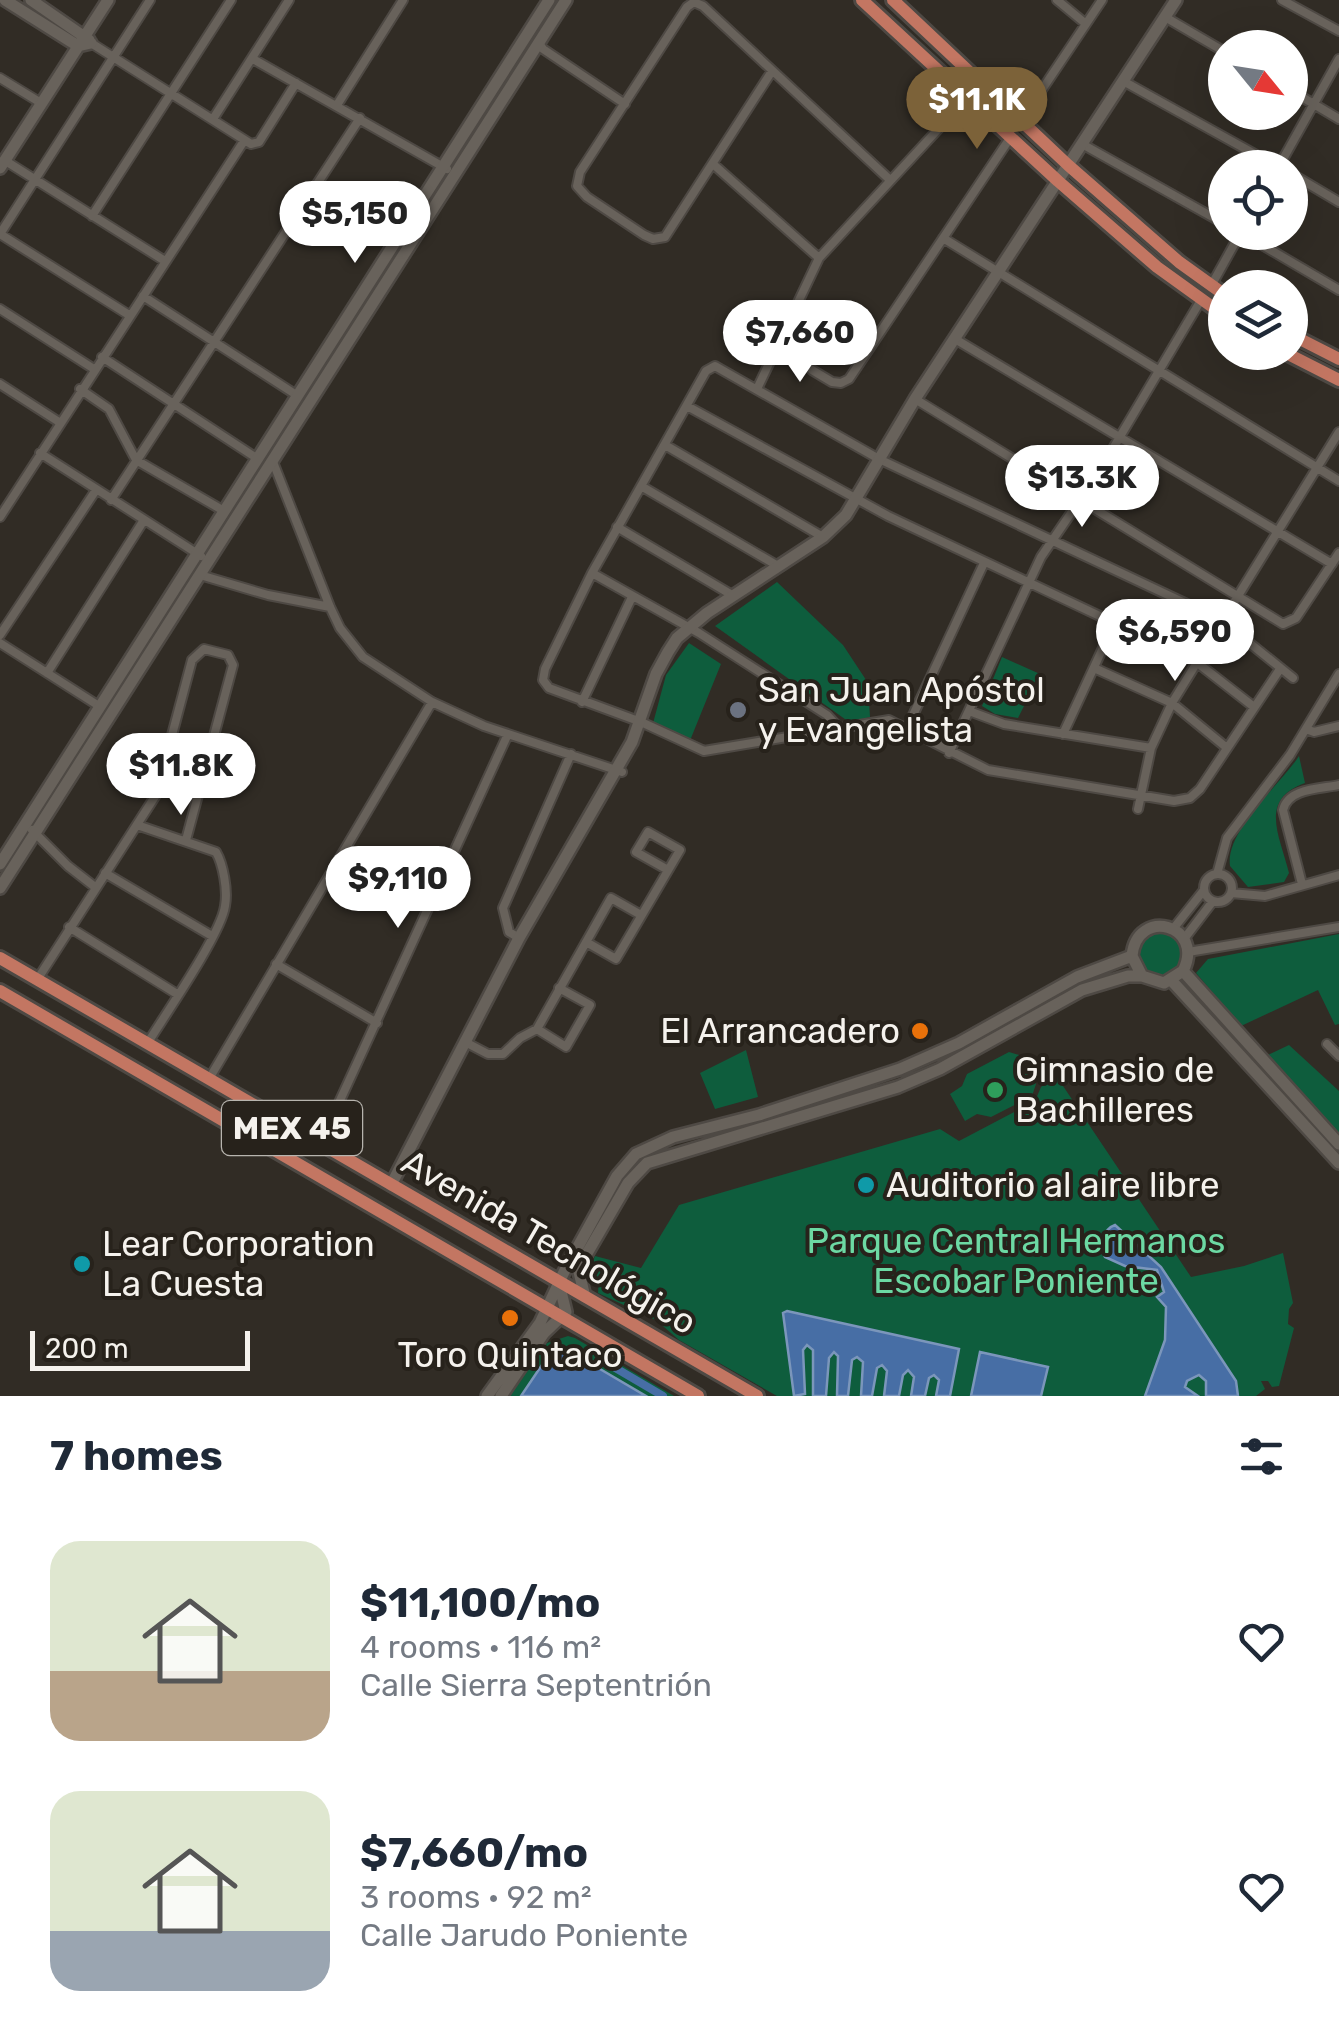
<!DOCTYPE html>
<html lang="en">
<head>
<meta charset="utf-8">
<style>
  :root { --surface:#fff; --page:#f6f6f7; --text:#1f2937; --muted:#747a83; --accent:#7c6239 }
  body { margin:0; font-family:Rubik,sans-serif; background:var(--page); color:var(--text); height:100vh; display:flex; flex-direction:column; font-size:38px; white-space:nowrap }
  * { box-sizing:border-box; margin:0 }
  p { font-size:32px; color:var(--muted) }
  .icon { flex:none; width:55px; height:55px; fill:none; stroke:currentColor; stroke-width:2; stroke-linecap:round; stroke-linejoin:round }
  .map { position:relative; height:1396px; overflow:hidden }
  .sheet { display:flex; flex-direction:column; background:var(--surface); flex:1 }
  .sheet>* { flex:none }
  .needle { width:65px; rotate:120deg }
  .tools { position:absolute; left:1208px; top:30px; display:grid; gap:20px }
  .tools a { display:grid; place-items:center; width:100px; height:100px; border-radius:50%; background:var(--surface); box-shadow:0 10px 40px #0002; font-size:50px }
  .scale { position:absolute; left:30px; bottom:25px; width:220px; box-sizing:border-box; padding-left:10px; border:5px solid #f5f2ed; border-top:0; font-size:28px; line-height:35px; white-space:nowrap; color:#f5f2ed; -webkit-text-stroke:8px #27221b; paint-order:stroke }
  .price { position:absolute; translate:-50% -85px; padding:0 22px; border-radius:35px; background:#fff; color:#222; font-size:32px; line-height:65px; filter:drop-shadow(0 2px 5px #0008) }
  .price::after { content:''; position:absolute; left:50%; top:60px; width:30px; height:22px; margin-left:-15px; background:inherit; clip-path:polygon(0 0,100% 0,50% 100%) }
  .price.active { background:var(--accent); color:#fff }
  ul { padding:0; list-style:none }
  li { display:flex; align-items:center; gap:30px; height:250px; padding:0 50px }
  li span { display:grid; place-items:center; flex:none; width:280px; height:200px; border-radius:30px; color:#555 }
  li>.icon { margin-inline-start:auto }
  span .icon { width:120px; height:120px; fill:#fffc; stroke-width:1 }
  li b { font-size:42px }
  h2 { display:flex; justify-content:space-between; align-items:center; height:120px; padding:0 50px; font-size:42px }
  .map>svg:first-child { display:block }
</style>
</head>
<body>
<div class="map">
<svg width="1339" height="1396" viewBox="0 0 1339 1396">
  <rect width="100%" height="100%" fill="#312c25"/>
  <path fill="#0e5d3d" d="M 777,582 L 843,645 L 874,692 L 869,701 L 870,717 L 849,722 L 715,626 Z
    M 689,643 L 721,664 L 689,743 L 652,727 L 666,675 Z
    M 1002,657 L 1040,674 L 1018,718 L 995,714 L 982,706 Z
    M 1299,756 L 1305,783 C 1258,800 1280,836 1289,873 L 1284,882 L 1248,887 L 1230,866 C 1225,831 1280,785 1299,756 Z
    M1140 954a21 21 0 1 1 42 0a21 21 0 1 1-42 0Z
    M 1339,934 L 1339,1024 L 1335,1025 L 1318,990 L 1241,1026 L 1196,973 L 1208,959 Z
    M 1289,1045 L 1339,1091 L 1339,1133 L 1268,1055 Z
    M 746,1050 L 758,1097 L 715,1109 L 700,1073 Z
    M 1009,1052 L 1019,1055 L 1036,1084 L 1032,1096 L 991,1117 L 977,1114 L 965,1121 L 950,1094 L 962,1086 L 967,1074 Z
    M 1055,1074 L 1191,1277 L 1244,1266 L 1283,1253 L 1293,1303 L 1289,1309 L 1288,1324 L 1294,1328 L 1279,1386 L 1272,1387 L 1268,1381 L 1261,1381 L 1265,1389 L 1256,1396 L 777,1396 L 679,1340 L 656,1320 L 598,1293 L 599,1278 L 587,1274 L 595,1256 L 641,1268 L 679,1205 L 940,1129 L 959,1141 L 1035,1101 L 1041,1087 Z
    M 568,1336 L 575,1338 L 674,1396 L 510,1396 L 547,1343 Z"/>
  <path fill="#476ea5" stroke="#7b96bb" stroke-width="2.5" d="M 1115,1225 L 1161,1267 L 1236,1381 L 1238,1396 L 1206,1396 L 1206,1381 L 1199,1375 L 1187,1381 L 1185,1387 L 1198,1396 L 1145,1396 L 1165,1340 L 1166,1307 L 1157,1297 L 1164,1292 L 1157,1270 L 1125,1266 L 1105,1257 C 1099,1247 1103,1229 1115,1225 Z
    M 787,1311 L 959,1349 L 950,1396 L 936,1396 L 939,1380 L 934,1375 L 929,1378 L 925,1396 L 911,1396 L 914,1377 L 908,1370 L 903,1375 L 899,1396 L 884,1396 L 887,1371 L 882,1365 L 877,1368 L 872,1396 L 861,1396 L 863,1362 L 857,1357 L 852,1360 L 848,1396 L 837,1396 L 838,1356 L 834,1352 L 829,1358 L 826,1396 L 813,1396 L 813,1350 L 807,1345 L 803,1350 L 805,1394 L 794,1396 L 783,1313 Z
    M 571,1352 L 646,1396 L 521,1396 L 550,1353 Z
    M 980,1352 L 1048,1367 L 1041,1396 L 971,1396 Z"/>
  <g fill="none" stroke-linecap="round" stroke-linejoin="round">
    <path stroke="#476ea5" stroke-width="8" d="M 612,1366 L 663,1396"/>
    <g stroke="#4e4944" stroke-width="12">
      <path id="street" d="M 1057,0 L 1086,24
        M 1282,0 L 1339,31
        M 1165,17 L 1225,52
        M 91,43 L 251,144 L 259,142 L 296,83
        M 539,43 L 543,49 L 625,104
        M 253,59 L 447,169
        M 772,71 L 665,237 L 653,239 L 644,235 L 587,197 L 577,186 L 580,172 L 687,7 L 694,2 L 703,6 L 889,179
        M 0,78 L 41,103
        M 1123,81 L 1280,168
        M 1290,90 L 1339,119
        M 337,105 L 403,0
        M 213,119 L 289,0
        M 1021,121 L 1102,0
        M 1082,144 L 1225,224
        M 4,160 L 165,261
        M 713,164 L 819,258
        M 1278,168 L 1339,59
        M 1290,173 L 1339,202
        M 92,216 L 231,0
        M 1240,232 L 1339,290
        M 0,234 L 150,0
        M 0,234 L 129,315
        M 943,238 L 1339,481
        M 1211,286 L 1241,232
        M 143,296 L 298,396
        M 0,309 L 94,369
        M 955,339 L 1332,564
        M 779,342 L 812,370 L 832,382 L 841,383 L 849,379 L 1010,138
        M 102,357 L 258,459
        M 0,384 L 59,422
        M 80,389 L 109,409 L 136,460 L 224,511
        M 757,389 L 819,258 L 967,98
        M 915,399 L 1283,624 L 1296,618 L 1339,553
        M 687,406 L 888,516 L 1195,661 L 1254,707
        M 665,445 L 823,537
        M 40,453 L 201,556
        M 273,462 L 330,607 L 340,628 L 363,657 L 432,702 L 484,726 L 622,772
        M 641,486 L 778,566
        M 111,500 L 360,118
        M 0,517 L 244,141
        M 617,527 L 732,595
        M 592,573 L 699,633 L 827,715 L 841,730
        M 200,575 L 268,595 L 330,607
        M 0,635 L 96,490
        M 0,643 L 99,706
        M 1094,668 L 1172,703 L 1227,748
        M 1280,669 L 1200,789 L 1190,798 L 1174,801 L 988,770 L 889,720 L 704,751 L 641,722 L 549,688 L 543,680 L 545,669 L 592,573 L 706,371 L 715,366 L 879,459 L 1221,620 L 1293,678
        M 47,673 L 144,520
        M 582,702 L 632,597
        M 969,711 L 1004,724 L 1151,748
        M 907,728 L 984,563
        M 1306,729 L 1314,732 L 1339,726
        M 1063,734 L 1115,622
        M 949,753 L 1041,557 L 1099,472 L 1201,300
        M 1138,809 L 1151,748 L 1172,703 L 1339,432
        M 137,825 L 216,852 C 223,864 228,890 225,906 C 221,934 165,1015 147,1044
        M 32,830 L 68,866 L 95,887
        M 105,873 L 212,936
        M 1217,874 L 1227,838 L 1290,755 L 1339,674
        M1204 888a14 14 0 1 1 28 0a14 14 0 1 1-28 0Z
        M 1302,884 L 1283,810 C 1288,788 1320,789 1339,785
        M 1231,893 L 1265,896 L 1339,875
        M 69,927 L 177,994
        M 1173,929 L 1204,890
        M 519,938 L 509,932 L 503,908 L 571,754
        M 1184,939 L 1213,901
        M 586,942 L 616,959 L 680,850 L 648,832 L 636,852 L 668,870
        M 1188,952 L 1339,927
        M 276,964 L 377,1023
        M 37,980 L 156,795 L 192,660 L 204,649 L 228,655 L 233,665 L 186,840
        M 537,1029 L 566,1047 L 590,1005 L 559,988
        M 465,1042 L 488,1054 L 503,1054 L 520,1038 L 537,1029 L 611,898 L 641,915
        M 1327,1044 L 1339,1056
        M 209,1079 L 432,702
        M 320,1144 L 508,734"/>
    </g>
    <g stroke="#4e4944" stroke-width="16">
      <path id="secondary" d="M 5,0 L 78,46 L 91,43
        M 31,0 L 89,40
        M 0,168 L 108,0
        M 0,864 L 549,0
        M 0,888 L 566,0
        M 1183,971 L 1339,1144
        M 1171,980 L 1339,1163
        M 391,1185 L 519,938 L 632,742 L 656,674 L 668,652 L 677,638 L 707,613 L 823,537 L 846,515 L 915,399 L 1176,0
        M 585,1297 L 579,1272 L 582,1262 L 628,1183 L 647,1163 L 898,1087 L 940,1069 L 1082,990 L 1128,976 L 1142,976
        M 487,1396 L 540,1323 L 564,1272 L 617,1176 L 636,1154 L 673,1137 L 759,1115 L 900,1069 L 959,1043 L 1077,977 L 1132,956 C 1137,906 1206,925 1183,971 L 1164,983 L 1142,976 L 1132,956
        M 501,1396 L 544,1333 L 566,1312 L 559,1283"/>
    </g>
    <g stroke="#4e4944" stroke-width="18">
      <path id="primary" d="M 862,0 L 1058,181 L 1157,267 L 1225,316
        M 893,0 L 1068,165 L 1179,262 L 1225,295
        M 1290,334 L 1339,359
        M 1284,352 L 1339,380
        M 0,958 L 757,1396
        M 0,991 L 698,1396"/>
    </g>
    <use href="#street" stroke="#68625b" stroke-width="8"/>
    <use href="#secondary" stroke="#68625b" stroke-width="11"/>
    <use href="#primary" stroke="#c37662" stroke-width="12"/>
  </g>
  <circle fill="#6b7280" stroke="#27221b" stroke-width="4" cx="738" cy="710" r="10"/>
  <g fill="#e8710a" stroke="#27221b" stroke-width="4">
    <circle cx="920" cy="1031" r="10"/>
    <circle cx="510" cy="1318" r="10"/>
  </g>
  <circle fill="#2e9e5b" stroke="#27221b" stroke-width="4" cx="995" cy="1090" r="10"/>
  <g fill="#0f9aa8" stroke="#27221b" stroke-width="4">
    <circle cx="866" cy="1185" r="10"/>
    <circle cx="82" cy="1264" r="10"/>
  </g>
  <g text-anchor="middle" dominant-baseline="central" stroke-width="8" stroke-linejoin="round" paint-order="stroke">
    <rect fill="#27221b" stroke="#b7b4ae" stroke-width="2.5" x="222" y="1101" width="140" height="54" rx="8"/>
    <g font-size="32" font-weight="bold" fill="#f5f2ed">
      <text x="292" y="1128">MEX 45</text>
    </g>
    <g font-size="35" fill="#f5f2ed" stroke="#27221b" text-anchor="start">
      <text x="758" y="690">San Juan Apóstol<tspan x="758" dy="40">y Evangelista</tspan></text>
      <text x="900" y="1031" text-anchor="end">El Arrancadero</text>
      <text x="1015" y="1070">Gimnasio de<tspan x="1015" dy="40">Bachilleres</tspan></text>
      <text x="886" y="1185">Auditorio al aire libre</text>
      <text x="102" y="1244">Lear Corporation<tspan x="102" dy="40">La Cuesta</tspan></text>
      <text x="510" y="1355" text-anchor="middle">Toro Quintaco</text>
    </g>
    <g font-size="35" fill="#6cd9a3" stroke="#27221b">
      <text x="1016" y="1241">Parque Central Hermanos<tspan x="1016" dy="40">Escobar Poniente</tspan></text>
    </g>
    <g font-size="35" fill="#f5f2ed" stroke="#27221b">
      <text transform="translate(549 1242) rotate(30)">Avenida Tecnológico</text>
    </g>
  </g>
</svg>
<div class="tools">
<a><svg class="needle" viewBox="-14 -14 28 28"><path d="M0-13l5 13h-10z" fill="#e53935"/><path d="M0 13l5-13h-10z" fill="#747a83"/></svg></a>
<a><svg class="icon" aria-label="locate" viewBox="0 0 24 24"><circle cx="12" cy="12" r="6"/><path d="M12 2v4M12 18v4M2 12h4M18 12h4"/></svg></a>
<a><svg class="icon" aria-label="layers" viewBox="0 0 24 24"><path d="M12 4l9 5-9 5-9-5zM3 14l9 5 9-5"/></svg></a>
</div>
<div class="scale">200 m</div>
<b class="price active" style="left:977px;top:152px">$11.1K</b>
<b class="price" style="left:355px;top:266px">$5,150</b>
<b class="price" style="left:800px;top:385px">$7,660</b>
<b class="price" style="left:1082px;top:530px">$13.3K</b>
<b class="price" style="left:1175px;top:684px">$6,590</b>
<b class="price" style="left:181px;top:818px">$11.8K</b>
<b class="price" style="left:398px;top:931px">$9,110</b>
</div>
<section class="sheet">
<h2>7 homes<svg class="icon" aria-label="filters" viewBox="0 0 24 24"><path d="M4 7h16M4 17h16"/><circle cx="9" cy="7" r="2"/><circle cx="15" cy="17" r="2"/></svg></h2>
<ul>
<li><span style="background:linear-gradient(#dfe7d0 65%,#b9a48a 0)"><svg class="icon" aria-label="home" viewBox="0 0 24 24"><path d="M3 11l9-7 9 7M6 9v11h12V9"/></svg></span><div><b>$11,100/mo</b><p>4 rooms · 116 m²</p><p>Calle Sierra Septentrión</p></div><svg class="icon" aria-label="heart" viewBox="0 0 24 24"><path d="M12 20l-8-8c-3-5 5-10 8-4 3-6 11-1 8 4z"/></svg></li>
<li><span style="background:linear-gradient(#dfe7d0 70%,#9aa5b1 0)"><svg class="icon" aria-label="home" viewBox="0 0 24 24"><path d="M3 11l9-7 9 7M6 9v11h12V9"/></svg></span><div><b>$7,660/mo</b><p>3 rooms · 92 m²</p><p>Calle Jarudo Poniente</p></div><svg class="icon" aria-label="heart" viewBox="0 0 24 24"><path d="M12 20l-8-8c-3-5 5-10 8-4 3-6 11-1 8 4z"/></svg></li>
</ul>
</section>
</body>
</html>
